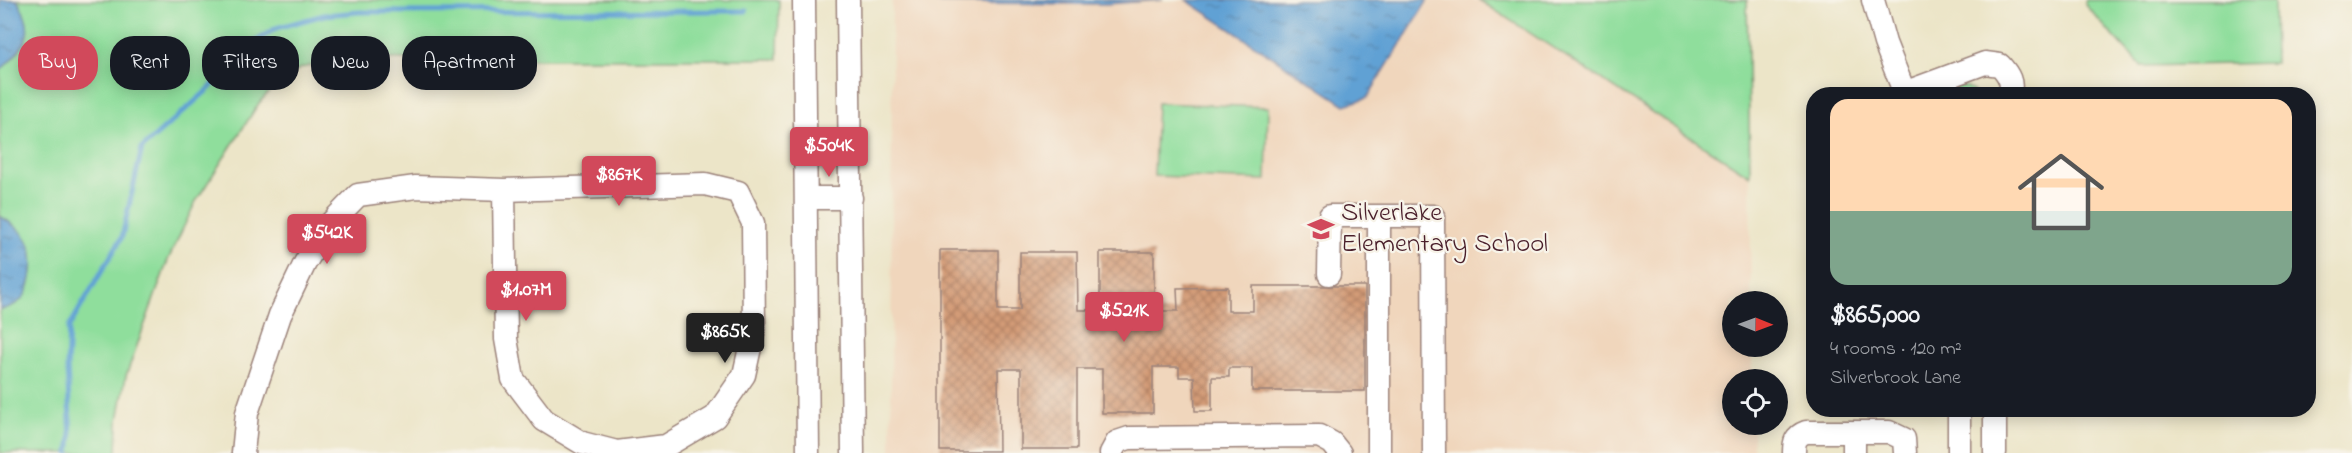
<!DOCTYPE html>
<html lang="en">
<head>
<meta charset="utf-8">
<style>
  :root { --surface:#171b24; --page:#242831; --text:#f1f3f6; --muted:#9ea1a6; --accent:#d1495b }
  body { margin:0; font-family:"Indie Flower",sans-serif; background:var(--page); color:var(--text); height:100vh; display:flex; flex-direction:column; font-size:22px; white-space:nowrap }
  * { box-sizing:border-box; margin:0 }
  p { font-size:20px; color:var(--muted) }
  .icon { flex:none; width:33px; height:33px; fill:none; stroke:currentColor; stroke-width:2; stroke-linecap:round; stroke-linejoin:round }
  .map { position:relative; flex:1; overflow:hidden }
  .details { position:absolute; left:1806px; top:87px; width:510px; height:330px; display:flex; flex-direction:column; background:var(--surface); border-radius:24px; box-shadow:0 3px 15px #0003 }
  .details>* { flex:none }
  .banner { position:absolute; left:18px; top:36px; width:570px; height:54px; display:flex; gap:12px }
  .needle { width:39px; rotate:91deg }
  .tools { position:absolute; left:1722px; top:291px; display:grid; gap:12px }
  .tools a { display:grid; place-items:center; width:66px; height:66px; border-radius:50%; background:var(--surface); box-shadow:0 3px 15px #0003; font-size:30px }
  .price { position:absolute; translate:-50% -51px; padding:0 14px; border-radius:6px; background:var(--accent); color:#fff; font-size:20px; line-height:39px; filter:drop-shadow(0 2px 3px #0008) }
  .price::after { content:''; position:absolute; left:50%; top:36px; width:18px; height:14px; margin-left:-9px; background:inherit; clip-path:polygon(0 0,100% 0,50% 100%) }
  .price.active { background:#222; color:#fff }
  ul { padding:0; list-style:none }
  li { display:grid; align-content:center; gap:12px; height:318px; padding:0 24px }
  li span { display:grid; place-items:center; height:186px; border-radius:18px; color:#555 }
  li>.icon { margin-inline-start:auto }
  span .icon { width:108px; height:108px; fill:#fffc; stroke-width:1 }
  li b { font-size:26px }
  .pill { padding:0 21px; border-radius:24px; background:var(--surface); box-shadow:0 3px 15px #0003; font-size:21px; line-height:54px }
  .pill.active { background:var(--accent); color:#fff }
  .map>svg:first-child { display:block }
</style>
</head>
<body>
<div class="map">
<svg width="2352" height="453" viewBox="0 0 2352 453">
  <defs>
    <pattern id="water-ripples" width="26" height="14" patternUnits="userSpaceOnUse" patternTransform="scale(1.5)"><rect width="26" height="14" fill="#61a1d4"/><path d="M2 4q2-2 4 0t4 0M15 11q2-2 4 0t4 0" fill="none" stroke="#5283ac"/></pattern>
    <pattern id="building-cross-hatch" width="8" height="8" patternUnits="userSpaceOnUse" patternTransform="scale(1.5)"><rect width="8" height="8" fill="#d39b77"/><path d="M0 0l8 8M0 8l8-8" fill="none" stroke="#ad7e62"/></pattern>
  </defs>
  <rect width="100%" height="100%" fill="#f7f3e8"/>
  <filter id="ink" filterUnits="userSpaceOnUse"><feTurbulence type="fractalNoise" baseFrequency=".0167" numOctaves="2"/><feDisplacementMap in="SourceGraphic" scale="12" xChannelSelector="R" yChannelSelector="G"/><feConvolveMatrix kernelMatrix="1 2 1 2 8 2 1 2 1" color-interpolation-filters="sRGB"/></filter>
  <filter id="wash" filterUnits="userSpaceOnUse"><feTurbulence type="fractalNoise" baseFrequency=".008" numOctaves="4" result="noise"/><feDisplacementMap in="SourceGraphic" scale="24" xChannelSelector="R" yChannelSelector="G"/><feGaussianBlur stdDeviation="1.35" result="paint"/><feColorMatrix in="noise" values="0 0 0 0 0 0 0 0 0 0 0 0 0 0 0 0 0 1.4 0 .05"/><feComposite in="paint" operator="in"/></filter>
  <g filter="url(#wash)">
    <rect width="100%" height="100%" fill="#ece5c8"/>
    <path fill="#f0d6bc" d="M 892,0 L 931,0 L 937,3 L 1106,4 L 1186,0 L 1345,105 L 1367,98 L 1428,0 L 1479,0 L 1750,176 L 1751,301 L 1732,302 L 1732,346 L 1752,347 L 1752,379 L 1732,380 L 1732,424 L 1753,425 L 1753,453 L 891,453 Z"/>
    <path fill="#8fde9c" stroke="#6c7e64" stroke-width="1.5" d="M 0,0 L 779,0 L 778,59 L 338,59 L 301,68 L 279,81 L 259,103 L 196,201 L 168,260 L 126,376 L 118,420 L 117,453 L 0,453 Z
      M 1479,0 L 1747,0 L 1750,176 Z
      M 2085,0 L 2274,0 L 2275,63 L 2141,66 L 2085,5 Z
      M 1954,85 L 1968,87 L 1976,94 L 1940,94 L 1947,87 Z
      M 1157,103 L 1268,107 L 1266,180 L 1154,176 Z"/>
    <path fill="url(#water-ripples)" stroke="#566080" stroke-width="1.5" d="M 0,0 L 17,0 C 39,34 24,46 0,71 Z
      M 931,0 L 1163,0 L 1106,4 L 937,3 Z
      M 1186,0 L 1428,0 L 1367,98 L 1345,105 Z
      M 0,216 C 11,223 22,230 28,241 C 36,256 33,288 21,300 C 15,306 8,308 0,310 Z"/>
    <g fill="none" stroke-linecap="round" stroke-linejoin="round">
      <path stroke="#61a1d4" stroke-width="5" d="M 69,453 L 71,437 L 67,368 L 69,327 L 122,237 L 142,148 L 210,88 L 240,52 L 276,28 L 324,15 L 359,12 L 746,11"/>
    </g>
    <g id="blocks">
      <path fill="url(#building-cross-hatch)" d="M 940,250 L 998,250 L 998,310 L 1020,310 L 1020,252 L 1077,252 L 1078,310 L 1100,310 L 1100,252 L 1154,252 L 1154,311 L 1178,311 L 1177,288 L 1228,287 L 1228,311 L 1253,311 L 1253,286 L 1365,286 L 1365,391 L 1252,391 L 1252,368 L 1229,368 L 1229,377 L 1212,377 L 1212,411 L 1195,411 L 1194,377 L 1179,377 L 1179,367 L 1153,367 L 1153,413 L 1102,413 L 1102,369 L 1077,369 L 1077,449 L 1021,449 L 1021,369 L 998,369 L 999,451 L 940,451 Z"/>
    </g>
  </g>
  <g filter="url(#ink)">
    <use href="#blocks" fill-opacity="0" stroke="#9b827a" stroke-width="1.5"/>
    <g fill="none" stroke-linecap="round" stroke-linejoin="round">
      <g stroke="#9b827a" stroke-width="25">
        <path id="minor" d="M 804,0 L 808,453
          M 848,0 L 853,453
          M 1873,0 L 1885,43 L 1905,94
          M 1901,94 L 1985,63 L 2000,65 C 2008,74 2014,83 2009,94
          M 806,198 L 851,198
          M 1329,274 L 1330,216 L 1379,216
          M 1959,410 L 1959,453
          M 1995,410 L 1995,453
          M 243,453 L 247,413 L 280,315 L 305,263 L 327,227 L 358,195 L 416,187 L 504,190 L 705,184 L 738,192 L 753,223 L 754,329 L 744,375 L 715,417 L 666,446 L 617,452 L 582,443 L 544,420 L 513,379 L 506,339 L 504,190
          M 1111,453 L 1117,442 L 1129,438 L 1319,436 L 1332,443 L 1340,453
          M 1379,453 L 1379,216 L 1433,216 L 1434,453
          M 1794,453 C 1794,442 1795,436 1806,432 L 1889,432 L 1904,439 L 1905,453
          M 1854,453 L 1854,432"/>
      </g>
      <use href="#minor" stroke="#fff" stroke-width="22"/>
    </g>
  </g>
  <defs>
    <g id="school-bare" transform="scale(2.07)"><path d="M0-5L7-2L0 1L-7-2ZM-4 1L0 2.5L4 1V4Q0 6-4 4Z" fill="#d1495b" stroke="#f7f3e8" stroke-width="2.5" paint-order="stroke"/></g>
  </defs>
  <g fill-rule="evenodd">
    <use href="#school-bare" x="1321" y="229"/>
  </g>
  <g text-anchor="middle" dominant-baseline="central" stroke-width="4.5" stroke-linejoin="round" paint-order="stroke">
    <g font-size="27" fill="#4a1f2b" stroke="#f7f3e8" text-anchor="start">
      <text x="1341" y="213">Silverlake<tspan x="1341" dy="31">Elementary School</tspan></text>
    </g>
  </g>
</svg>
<div class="tools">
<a><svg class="needle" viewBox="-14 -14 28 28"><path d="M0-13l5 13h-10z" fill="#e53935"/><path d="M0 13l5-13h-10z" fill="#9ea1a6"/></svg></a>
<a><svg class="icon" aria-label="locate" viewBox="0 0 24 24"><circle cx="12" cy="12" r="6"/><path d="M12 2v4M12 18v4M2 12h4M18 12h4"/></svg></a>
</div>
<b class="price" style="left:829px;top:178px">$504K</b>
<b class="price" style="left:619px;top:207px">$867K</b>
<b class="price" style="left:327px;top:265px">$542K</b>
<b class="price" style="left:526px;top:322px">$1.07M</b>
<b class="price" style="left:1124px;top:343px">$521K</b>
<b class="price active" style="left:725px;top:364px">$865K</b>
<div class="banner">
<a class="pill active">Buy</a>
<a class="pill">Rent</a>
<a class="pill">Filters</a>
<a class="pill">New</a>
<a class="pill">Apartment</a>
</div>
<section class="details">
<ul>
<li><span style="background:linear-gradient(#ffd9b3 60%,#7fa58c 0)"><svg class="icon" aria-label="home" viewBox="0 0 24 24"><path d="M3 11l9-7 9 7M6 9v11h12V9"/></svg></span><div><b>$865,000</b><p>4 rooms · 120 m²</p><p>Silverbrook Lane</p></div></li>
</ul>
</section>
</div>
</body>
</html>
